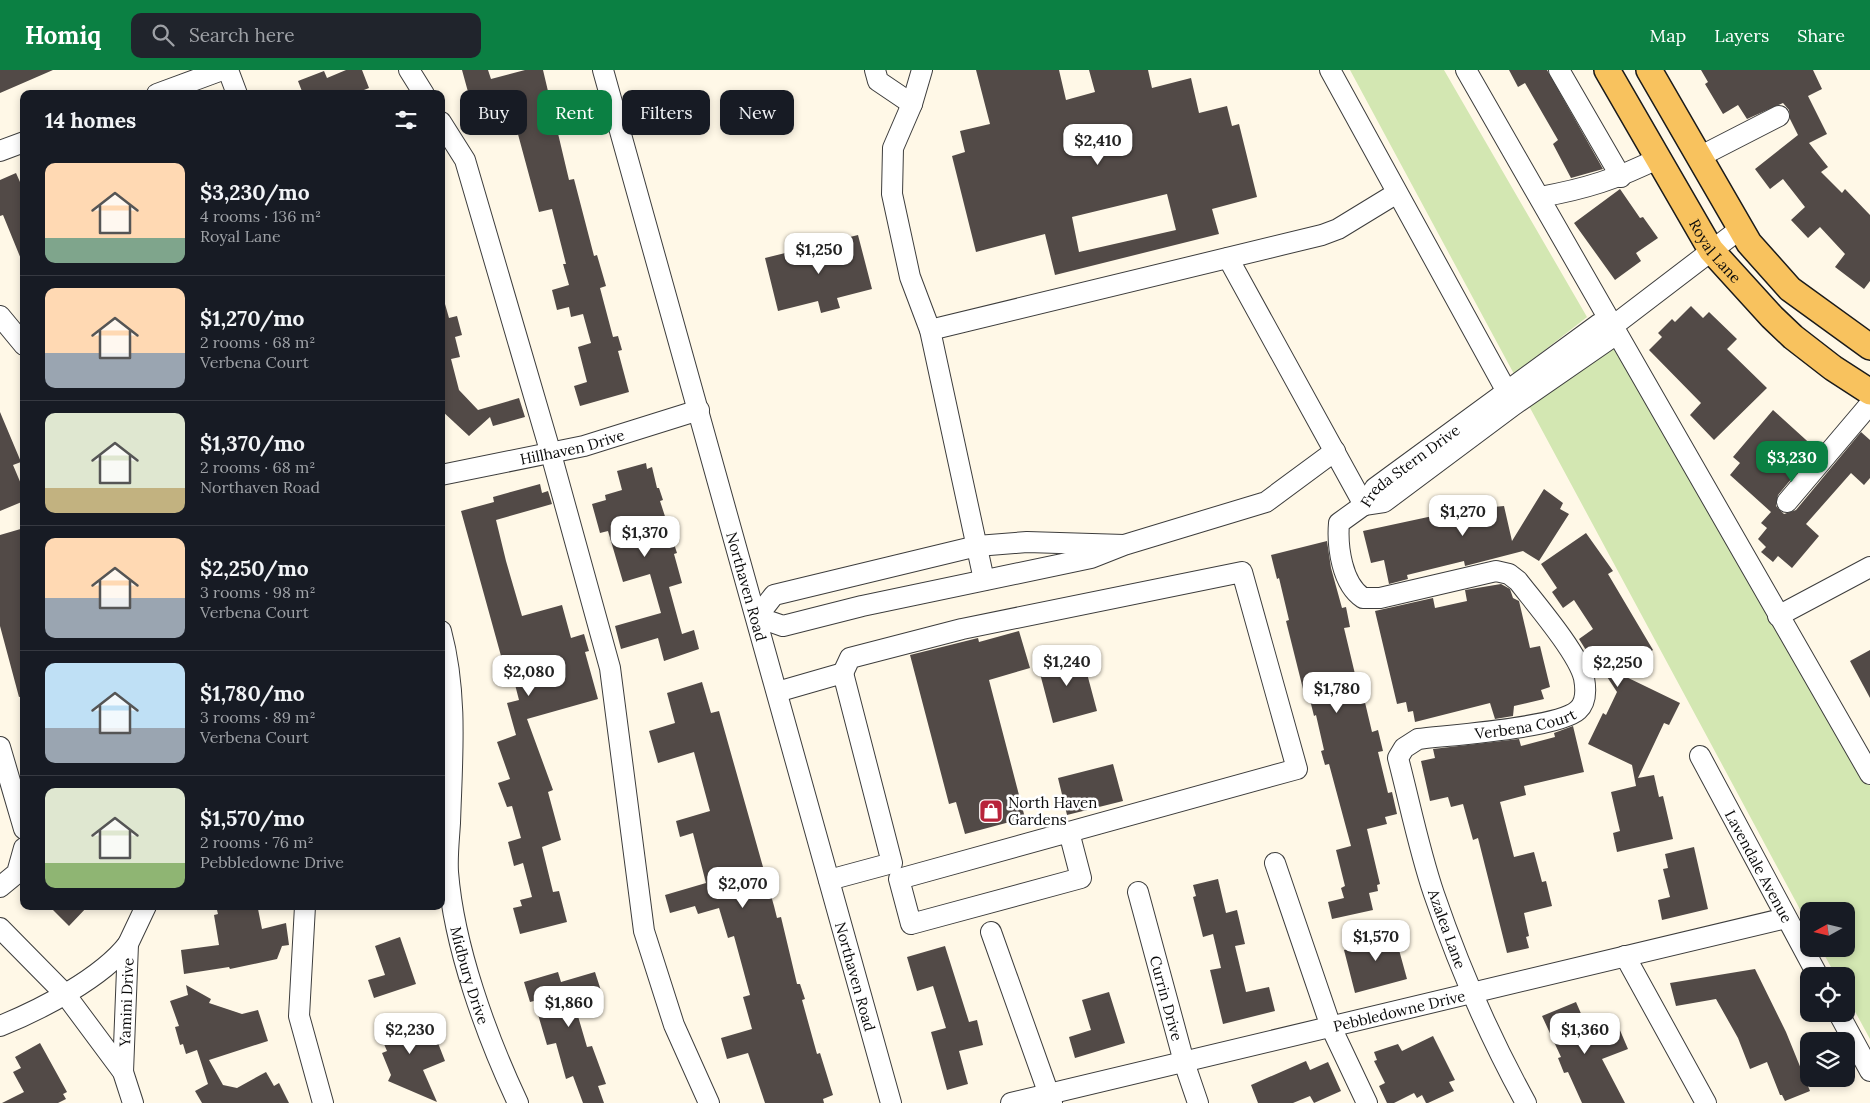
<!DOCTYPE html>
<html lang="en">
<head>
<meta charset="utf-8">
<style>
  :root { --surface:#171b24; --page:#20242c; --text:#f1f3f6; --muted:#9ea1a6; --line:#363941; --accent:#0b8043 }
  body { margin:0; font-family:Lora,serif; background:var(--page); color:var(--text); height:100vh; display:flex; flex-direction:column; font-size:19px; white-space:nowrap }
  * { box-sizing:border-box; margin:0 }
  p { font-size:16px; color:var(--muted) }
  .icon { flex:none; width:28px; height:28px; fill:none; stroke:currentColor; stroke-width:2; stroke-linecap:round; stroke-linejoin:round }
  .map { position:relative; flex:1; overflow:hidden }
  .side { position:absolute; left:20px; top:20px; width:425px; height:820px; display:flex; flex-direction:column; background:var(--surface); border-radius:10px; box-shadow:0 2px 8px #0003 }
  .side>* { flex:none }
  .banner { position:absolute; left:460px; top:20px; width:475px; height:45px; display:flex; gap:10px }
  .needle { width:32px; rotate:262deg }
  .controls { position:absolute; left:1800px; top:832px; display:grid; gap:10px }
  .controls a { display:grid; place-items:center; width:55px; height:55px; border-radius:10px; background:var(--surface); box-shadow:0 2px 8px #0003; font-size:25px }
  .price { position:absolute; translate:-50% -42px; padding:0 11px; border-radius:10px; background:#fff; color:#222; font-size:16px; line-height:32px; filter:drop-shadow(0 1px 2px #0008) }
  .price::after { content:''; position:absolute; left:50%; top:30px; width:15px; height:11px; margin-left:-8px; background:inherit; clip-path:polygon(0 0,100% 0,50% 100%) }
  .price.active { background:var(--accent); color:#fff }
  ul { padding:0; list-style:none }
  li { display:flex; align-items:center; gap:15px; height:125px; padding:0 25px }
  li+li { border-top:1px solid var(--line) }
  li span { display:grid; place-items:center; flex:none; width:140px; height:100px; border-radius:10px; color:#555 }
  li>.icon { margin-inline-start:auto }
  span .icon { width:60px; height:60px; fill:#fffc; stroke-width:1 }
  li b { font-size:21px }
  h2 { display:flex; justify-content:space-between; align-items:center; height:60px; padding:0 25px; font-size:21px }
  .pill { padding:0 18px; border-radius:10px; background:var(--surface); box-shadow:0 2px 8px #0003; font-size:18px; line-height:45px }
  .pill.active { background:var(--accent); color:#fff }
  header { display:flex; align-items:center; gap:30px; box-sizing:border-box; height:70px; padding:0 25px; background:var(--accent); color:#fff }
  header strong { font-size:24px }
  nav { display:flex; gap:28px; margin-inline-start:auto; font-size:18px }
  .search { width:350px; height:45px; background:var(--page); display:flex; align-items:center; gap:12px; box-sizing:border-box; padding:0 18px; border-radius:10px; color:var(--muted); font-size:19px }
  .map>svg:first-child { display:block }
</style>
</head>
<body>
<header>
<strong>Homiq</strong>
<div class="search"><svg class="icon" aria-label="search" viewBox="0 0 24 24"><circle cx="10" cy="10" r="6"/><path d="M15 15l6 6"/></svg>Search here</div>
<nav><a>Map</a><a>Layers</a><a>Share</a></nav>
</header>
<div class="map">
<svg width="1870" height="1033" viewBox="0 0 1870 1033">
  <rect width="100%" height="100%" fill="#fff8e7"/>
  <path fill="#d3e7b2" d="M 1350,0 L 1444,0 L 1587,247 L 1514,304 Z
    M 1617,271 L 1870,716 L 1870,969 L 1846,925 L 1846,906 L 1836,906 L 1821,879 L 1846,879 L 1846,841 L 1809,841 L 1809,856 L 1529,336 Z"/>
  <path fill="#524a47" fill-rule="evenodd" d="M 0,0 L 53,0 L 0,23 Z
    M 346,0 L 362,0 L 369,18 L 354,24 L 303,24 L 298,11 L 324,1 L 327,8 Z
    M 462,0 L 488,0 L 491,9 L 525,0 L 543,0 L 569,110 L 574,109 L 594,186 L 597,185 L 606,216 L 600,218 L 613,267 L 618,266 L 622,280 L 618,281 L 629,322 L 580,336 L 574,316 L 587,312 L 578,277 L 591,273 L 583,244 L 571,247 L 569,237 L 557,240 L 552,220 L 569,215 L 563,194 L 566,194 L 552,139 L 539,142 L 509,31 L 473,40 Z
    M 976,0 L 1059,0 L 1066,30 L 1095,22 L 1089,0 L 1148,0 L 1152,18 L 1191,8 L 1199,43 L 1227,36 L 1232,56 L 1239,54 L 1257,127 L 1212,139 L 1219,164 L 1055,205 L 1045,164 L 976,182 L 952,86 L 965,82 L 960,61 L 990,54 ZM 1167,124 L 1176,160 L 1079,182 L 1072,147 Z
    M 1509,0 L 1547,0 L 1603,99 L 1571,108 L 1553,74 L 1558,70 L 1525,13 L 1518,17 Z
    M 1701,0 L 1813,0 L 1822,19 L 1808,26 L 1827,64 L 1809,73 L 1828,97 L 1821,102 L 1842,123 L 1845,119 L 1870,145 L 1870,211 L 1864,219 L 1835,197 L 1845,184 L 1820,157 L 1808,168 L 1791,150 L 1805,137 L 1783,109 L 1770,119 L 1755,99 L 1798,65 L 1790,49 L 1789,40 L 1783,33 L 1747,49 L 1738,35 L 1723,44 L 1705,14 L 1708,12 Z
    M 16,103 L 24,121 L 23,194 L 3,145 L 0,146 L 0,110 Z
    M 1620,119 L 1640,148 L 1643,147 L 1658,168 L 1636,183 L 1641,191 L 1615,210 L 1574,153 Z
    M 858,165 L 872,219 L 837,228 L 840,238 L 821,243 L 818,231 L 778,241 L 765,188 Z
    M 445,234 L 449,248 L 457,246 L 462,265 L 455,267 L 460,287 L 451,289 L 459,320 L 478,340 L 519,328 L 525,347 L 493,356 L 490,347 L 469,366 L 441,340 L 441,235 Z
    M 1691,236 L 1703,248 L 1709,242 L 1737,269 L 1727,279 L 1767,318 L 1714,370 L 1690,345 L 1701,333 L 1649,280 L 1662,267 L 1658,263 L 1672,249 L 1675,252 Z
    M 1773,340 L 1816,379 L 1778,425 L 1776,436 L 1784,444 L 1796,440 L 1861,362 L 1870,370 L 1870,408 L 1864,415 L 1851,403 L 1806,454 L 1819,466 L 1792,498 L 1778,486 L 1773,492 L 1761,482 L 1766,477 L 1758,469 L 1767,458 L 1761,453 L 1771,442 L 1730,405 L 1740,393 L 1733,387 Z
    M 0,342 L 21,392 L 13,395 L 24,421 L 24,431 L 0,441 Z
    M 646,393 L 647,399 L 652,397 L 657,418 L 659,418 L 663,430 L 660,431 L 677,483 L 674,484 L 682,513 L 669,517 L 682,564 L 694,560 L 699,579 L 664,591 L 658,568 L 621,579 L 615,556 L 661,543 L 650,504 L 623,512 L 608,461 L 600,463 L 592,434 L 606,430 L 605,425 L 622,420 L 617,401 Z
    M 540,414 L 542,423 L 548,421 L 552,434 L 496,450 L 506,491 L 522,546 L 562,535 L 571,568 L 584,564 L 589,581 L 585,582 L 598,629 L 527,649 L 553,720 L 548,722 L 561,770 L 542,777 L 553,822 L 559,821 L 567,852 L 520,864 L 513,838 L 522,836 L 520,830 L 532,827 L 523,793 L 514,796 L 508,772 L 521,768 L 512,736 L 507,737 L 498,713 L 510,709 L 497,672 L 516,665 L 507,633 L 519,630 L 512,603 L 506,604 L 461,441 L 494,432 L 493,427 Z
    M 1544,419 L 1563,433 L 1560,439 L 1569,444 L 1539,491 L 1523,481 L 1465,496 L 1464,491 L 1407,505 L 1408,509 L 1389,514 L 1384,490 L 1371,493 L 1363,461 L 1456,441 L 1454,435 L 1470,431 L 1471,436 L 1491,431 L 1493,437 L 1504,436 L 1512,471 Z
    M 24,458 L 24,626 L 19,627 L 0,556 L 0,465 Z
    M 1586,463 L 1613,501 L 1608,504 L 1653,580 L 1618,603 L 1680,633 L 1669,655 L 1664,653 L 1638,708 L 1654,705 L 1659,727 L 1663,726 L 1673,769 L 1617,782 L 1613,763 L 1620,761 L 1611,722 L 1636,716 L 1632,695 L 1588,674 L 1603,643 L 1606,645 L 1617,622 L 1592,584 L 1589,585 L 1579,569 L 1593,559 L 1574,530 L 1563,538 L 1552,522 L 1557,518 L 1541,494 Z
    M 1327,471 L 1331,498 L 1342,538 L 1346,537 L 1350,557 L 1344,558 L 1360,625 L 1363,624 L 1372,662 L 1378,660 L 1383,681 L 1378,682 L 1388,723 L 1392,722 L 1397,744 L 1385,747 L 1387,754 L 1367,759 L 1380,814 L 1377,815 L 1378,821 L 1369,823 L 1373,840 L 1332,849 L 1328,832 L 1344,828 L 1341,818 L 1345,816 L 1336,780 L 1351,776 L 1329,694 L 1325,695 L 1321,681 L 1324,680 L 1316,645 L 1314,646 L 1308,622 L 1304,623 L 1286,551 L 1289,550 L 1279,508 L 1277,509 L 1271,485 Z
    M 1501,514 L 1510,519 L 1513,528 L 1519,531 L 1530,578 L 1540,576 L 1550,617 L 1541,620 L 1544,629 L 1514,636 L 1513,646 L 1495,649 L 1490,633 L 1415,652 L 1413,641 L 1408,642 L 1406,632 L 1397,634 L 1375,541 L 1433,528 L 1435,538 L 1467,531 L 1465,520 Z
    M 1019,561 L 1030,598 L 989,610 L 1025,748 L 965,764 L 956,732 L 949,734 L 910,585 L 978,568 L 979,572 Z
    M 1870,580 L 1870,628 L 1850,591 Z
    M 1081,581 L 1097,641 L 1053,653 L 1037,592 Z
    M 702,612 L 711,643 L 719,641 L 774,836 L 777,848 L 781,847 L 797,914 L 800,914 L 805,929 L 802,930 L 817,984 L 820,983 L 833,1025 L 823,1029 L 824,1033 L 765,1033 L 748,983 L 727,989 L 721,968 L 752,959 L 743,927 L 750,925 L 734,866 L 728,868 L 719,838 L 698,844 L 695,836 L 670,843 L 665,825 L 706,813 L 693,763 L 680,767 L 676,751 L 710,741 L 694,682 L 658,693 L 649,661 L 675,653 L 667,623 Z
    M 1573,656 L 1584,702 L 1524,716 L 1526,725 L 1500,732 L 1514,787 L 1534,782 L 1542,812 L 1546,811 L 1552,836 L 1524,843 L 1529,866 L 1526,867 L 1529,878 L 1507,883 L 1478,768 L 1473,770 L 1463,734 L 1451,737 L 1448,727 L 1430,731 L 1421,691 L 1435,688 L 1433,679 L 1519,669 L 1521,676 L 1555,667 L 1554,663 Z
    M 1113,694 L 1123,731 L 1067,745 L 1058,708 Z
    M 1694,777 L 1708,839 L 1662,850 L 1658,830 L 1670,827 L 1663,799 L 1668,798 L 1665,784 Z
    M 1218,809 L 1226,843 L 1237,840 L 1245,874 L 1235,876 L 1246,922 L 1269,917 L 1275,941 L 1223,954 L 1210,900 L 1221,898 L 1213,864 L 1203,867 L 1193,827 L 1196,826 L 1193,815 Z
    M 49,836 L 88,836 L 69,856 Z
    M 216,836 L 250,836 L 251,840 L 258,839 L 262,859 L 286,853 L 289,875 L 282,876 L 277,889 L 230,899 L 229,897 L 184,904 L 181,880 L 219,875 L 214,845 L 218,844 Z
    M 1393,858 L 1407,909 L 1355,923 L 1344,880 L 1370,873 L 1368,865 Z
    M 400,867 L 416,914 L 374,928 L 368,910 L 385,905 L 375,876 Z
    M 945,876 L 969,952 L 977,950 L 983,975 L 959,981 L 968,1014 L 947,1020 L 931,962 L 946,958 L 933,916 L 917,921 L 907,887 Z
    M 1755,899 L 1786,962 L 1810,1021 L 1785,1031 L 1782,1025 L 1780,1025 L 1767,992 L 1750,999 L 1738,968 L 1716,929 L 1676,936 L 1670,913 Z
    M 558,902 L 561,912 L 595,902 L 603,927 L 575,936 L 587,977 L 592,976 L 606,1014 L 598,1016 L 604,1033 L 583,1033 L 573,1006 L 566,1009 L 556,973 L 547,975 L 534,931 L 530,932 L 524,912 Z
    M 186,915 L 211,929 L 209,933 L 242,944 L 258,940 L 268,971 L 209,990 L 223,1015 L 237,1018 L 266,1002 L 274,1016 L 279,1013 L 289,1033 L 202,1033 L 195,1021 L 208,1014 L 197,980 L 186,984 L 183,974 L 180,975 L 175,957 L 179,956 L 170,931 L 188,925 Z
    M 1109,922 L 1125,973 L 1075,988 L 1069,967 L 1091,960 L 1082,930 Z
    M 1576,932 L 1592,969 L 1619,958 L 1628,979 L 1602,989 L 1625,1033 L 1582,1033 L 1568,1002 L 1564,1003 L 1558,988 L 1561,987 L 1542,946 Z
    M 414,943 L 420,958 L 423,957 L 431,975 L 438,973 L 445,991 L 423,1000 L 437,1032 L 388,1011 L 391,1005 L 382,983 L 387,981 L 377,958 Z
    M 1433,966 L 1455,1010 L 1449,1012 L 1454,1021 L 1428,1033 L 1426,1033 L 1422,1025 L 1417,1028 L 1414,1023 L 1394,1033 L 1387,1033 L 1379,1016 L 1385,1013 L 1374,991 L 1377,990 L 1374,982 L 1398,974 L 1402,981 Z
    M 40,973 L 67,1022 L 63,1024 L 66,1029 L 58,1033 L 2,1033 L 24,1022 L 13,1002 L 21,998 L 15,987 Z
    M 1306,991 L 1310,1000 L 1328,992 L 1341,1021 L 1314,1033 L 1310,1026 L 1293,1033 L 1258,1033 L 1251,1015 Z"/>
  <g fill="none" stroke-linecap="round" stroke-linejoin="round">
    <g stroke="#3d3d3d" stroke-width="22">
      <g id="minor">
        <path d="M 228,0 L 237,24"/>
        <path d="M 409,0 L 424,24"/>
        <path id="s1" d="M 603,0 L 891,1033"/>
        <path d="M 875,0 L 878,11 L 912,34"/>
        <path d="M 922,0 L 912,34 L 893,78 L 892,124 L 910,207 L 930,260 L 984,510"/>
        <path d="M 1330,0 L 1512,331"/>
        <path d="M 1466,0 L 1870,704"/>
        <path d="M 1559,0 L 1621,107"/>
        <path d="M 157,24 L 222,0"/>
        <path d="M 441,52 L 465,90 L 551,384 L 610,598 L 644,861 L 674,955 L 709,1033"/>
        <path d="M 0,81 L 24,72"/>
        <path d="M 1699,87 L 1779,46"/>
        <path d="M 1540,127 C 1585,119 1617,109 1659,88"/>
        <path d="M 1228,188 L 1364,435"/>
        <path d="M 0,246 L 24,275"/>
        <path d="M 930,260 L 1322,165 L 1338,159 L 1397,123"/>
        <path id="s2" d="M 441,405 L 584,376 L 699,340"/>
        <path d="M 1787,432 L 1870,334"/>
        <path d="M 1364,435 L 1384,432 L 1514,335 L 1608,270 L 1613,256 L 1740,159"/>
        <path d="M 1124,475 L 1027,472 L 977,476 L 774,525 L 757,547 L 783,556 L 862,536 L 1091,488 L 1124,475 L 1266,432 L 1335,381"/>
        <path d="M 1778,546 L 1870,497"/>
        <path id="s3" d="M 441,561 C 458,624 452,689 450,753 C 449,769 447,786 448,802 C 454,877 486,965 518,1033"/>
        <path d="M 843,603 L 850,588 L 962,559 L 1242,502 L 1297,699 L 899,809 L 911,854 L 1081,808 L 1069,762"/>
        <path d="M 777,622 L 843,603 L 892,793 L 829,810"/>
        <path d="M 0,677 L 24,759"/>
        <path id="s4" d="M 1700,686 L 1818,906"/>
        <path d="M 1275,793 L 1331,957 L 1367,1033"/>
        <path d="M 0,817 L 17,803 L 24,778"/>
        <path id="s5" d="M 1138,822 L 1184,992 L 1198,1033"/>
        <path d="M 305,836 L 299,946 L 323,1033"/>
        <path d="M 0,858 L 65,924 L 123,1002 L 133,1033"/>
        <path d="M 991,862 L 1052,1033"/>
        <path d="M 1625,886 L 1706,1033"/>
        <path d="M 1839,944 L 1870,1001"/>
        <path d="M 0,956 C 40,940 102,908 128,874"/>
        <path id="s6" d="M 123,1002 L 128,874 L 146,836"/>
        <path id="s7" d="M 1011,1033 L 1786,848"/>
        <path id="s8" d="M 1526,1033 C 1489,966 1459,897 1434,824 C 1419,780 1410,734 1398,688 L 1404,678 L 1418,669 C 1450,665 1559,658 1578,640 C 1587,632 1586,619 1584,608 C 1578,583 1535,533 1518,511 L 1509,504 L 1496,501 L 1380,528 L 1363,528 C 1342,514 1337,477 1339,453 L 1364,435 L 1375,418 L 1599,254 L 1613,256"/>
      </g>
    </g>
    <g stroke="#1b1b1b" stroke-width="28">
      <g id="major">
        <path id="s9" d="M 1607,0 L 1711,180 L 1772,247 L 1793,267 L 1833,298 L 1870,322"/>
        <path d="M 1649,0 L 1749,173 L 1790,219 L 1870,277"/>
      </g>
    </g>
    <use href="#minor" stroke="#fff" stroke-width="20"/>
    <use href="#major" stroke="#f8c25e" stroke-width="25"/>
  </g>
  <defs>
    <g id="shop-square" transform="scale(1.25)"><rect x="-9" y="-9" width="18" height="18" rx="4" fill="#b8243b" stroke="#fff"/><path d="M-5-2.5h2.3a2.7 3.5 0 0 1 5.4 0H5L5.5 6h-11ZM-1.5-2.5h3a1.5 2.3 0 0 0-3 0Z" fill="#fff"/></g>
  </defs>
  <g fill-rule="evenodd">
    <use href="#shop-square" x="991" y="741"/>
  </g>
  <g text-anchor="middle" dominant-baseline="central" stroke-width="5" stroke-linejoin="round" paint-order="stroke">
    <g font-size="15" fill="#0a0a0a" stroke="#fff">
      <text stroke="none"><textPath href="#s9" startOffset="211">Royal Lane</textPath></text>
      <text stroke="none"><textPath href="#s2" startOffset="134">Hillhaven Drive</textPath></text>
      <text stroke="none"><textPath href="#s8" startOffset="1048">Freda Stern Drive</textPath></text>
      <text stroke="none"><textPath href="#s1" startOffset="536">Northaven Road</textPath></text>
      <text stroke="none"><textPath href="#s8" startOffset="506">Verbena Court</textPath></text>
      <text stroke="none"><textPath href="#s4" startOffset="125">Lavendale Avenue</textPath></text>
      <text transform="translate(1447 859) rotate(70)">Azalea Lane</text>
      <text stroke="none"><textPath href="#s3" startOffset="348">Midbury Drive</textPath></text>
      <text stroke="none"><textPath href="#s1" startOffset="941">Northaven Road</textPath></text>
      <text stroke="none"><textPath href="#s5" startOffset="110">Currin Drive</textPath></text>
      <text stroke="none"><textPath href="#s6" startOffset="70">Yamini Drive</textPath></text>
      <text stroke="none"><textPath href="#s7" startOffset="399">Pebbledowne Drive</textPath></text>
    </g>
    <g font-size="15" fill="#0a0a0a" stroke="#fff" text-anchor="start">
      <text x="1008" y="732">North Haven<tspan x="1008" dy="17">Gardens</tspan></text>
    </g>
  </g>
</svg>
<div class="controls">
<a><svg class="needle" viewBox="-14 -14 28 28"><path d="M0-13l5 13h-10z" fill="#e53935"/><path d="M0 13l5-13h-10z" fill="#9ea1a6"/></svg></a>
<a><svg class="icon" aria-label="locate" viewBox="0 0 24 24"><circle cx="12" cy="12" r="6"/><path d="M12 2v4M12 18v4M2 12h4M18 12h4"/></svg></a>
<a><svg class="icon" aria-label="layers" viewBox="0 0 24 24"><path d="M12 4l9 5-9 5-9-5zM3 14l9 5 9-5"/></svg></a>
</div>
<b class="price" style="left:1098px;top:96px">$2,410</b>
<b class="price" style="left:819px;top:205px">$1,250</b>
<b class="price active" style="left:1792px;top:413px">$3,230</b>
<b class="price" style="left:1463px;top:467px">$1,270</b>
<b class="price" style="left:645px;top:488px">$1,370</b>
<b class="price" style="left:1067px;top:617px">$1,240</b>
<b class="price" style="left:1618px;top:618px">$2,250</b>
<b class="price" style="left:529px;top:627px">$2,080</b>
<b class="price" style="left:1337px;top:644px">$1,780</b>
<b class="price" style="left:743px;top:839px">$2,070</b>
<b class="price" style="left:1376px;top:892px">$1,570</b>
<b class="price" style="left:569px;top:958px">$1,860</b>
<b class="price" style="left:410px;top:985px">$2,230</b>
<b class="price" style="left:1585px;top:985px">$1,360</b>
<div class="banner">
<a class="pill">Buy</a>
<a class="pill active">Rent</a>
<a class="pill">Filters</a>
<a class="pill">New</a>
</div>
<section class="side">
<h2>14 homes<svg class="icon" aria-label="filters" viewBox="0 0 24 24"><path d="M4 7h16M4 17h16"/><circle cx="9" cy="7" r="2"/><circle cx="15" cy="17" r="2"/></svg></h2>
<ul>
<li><span style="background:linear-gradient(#ffd9b3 75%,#7fa58c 0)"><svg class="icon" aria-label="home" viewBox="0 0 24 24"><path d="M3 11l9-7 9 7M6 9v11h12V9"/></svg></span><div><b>$3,230/mo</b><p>4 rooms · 136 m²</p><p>Royal Lane</p></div></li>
<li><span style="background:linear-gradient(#ffd9b3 65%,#9aa5b1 0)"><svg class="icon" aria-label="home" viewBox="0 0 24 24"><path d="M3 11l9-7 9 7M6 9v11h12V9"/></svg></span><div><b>$1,270/mo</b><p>2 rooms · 68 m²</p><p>Verbena Court</p></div></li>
<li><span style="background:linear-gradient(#dfe7d0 75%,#c2b280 0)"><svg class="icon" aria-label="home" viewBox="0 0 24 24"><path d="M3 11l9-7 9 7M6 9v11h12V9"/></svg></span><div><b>$1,370/mo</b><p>2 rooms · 68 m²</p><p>Northaven Road</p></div></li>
<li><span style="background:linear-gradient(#ffd9b3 60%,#9aa5b1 0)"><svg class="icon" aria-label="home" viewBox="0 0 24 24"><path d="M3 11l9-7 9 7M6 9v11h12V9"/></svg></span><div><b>$2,250/mo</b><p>3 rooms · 98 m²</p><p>Verbena Court</p></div></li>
<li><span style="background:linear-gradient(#bfe0f5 65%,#9aa5b1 0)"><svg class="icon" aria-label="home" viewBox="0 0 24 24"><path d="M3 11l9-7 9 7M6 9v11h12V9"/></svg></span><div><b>$1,780/mo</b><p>3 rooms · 89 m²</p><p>Verbena Court</p></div></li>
<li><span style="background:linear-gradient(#dfe7d0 75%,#8fb573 0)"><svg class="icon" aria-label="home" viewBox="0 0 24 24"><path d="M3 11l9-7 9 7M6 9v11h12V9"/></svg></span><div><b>$1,570/mo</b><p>2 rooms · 76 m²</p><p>Pebbledowne Drive</p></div></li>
</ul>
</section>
</div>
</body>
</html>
